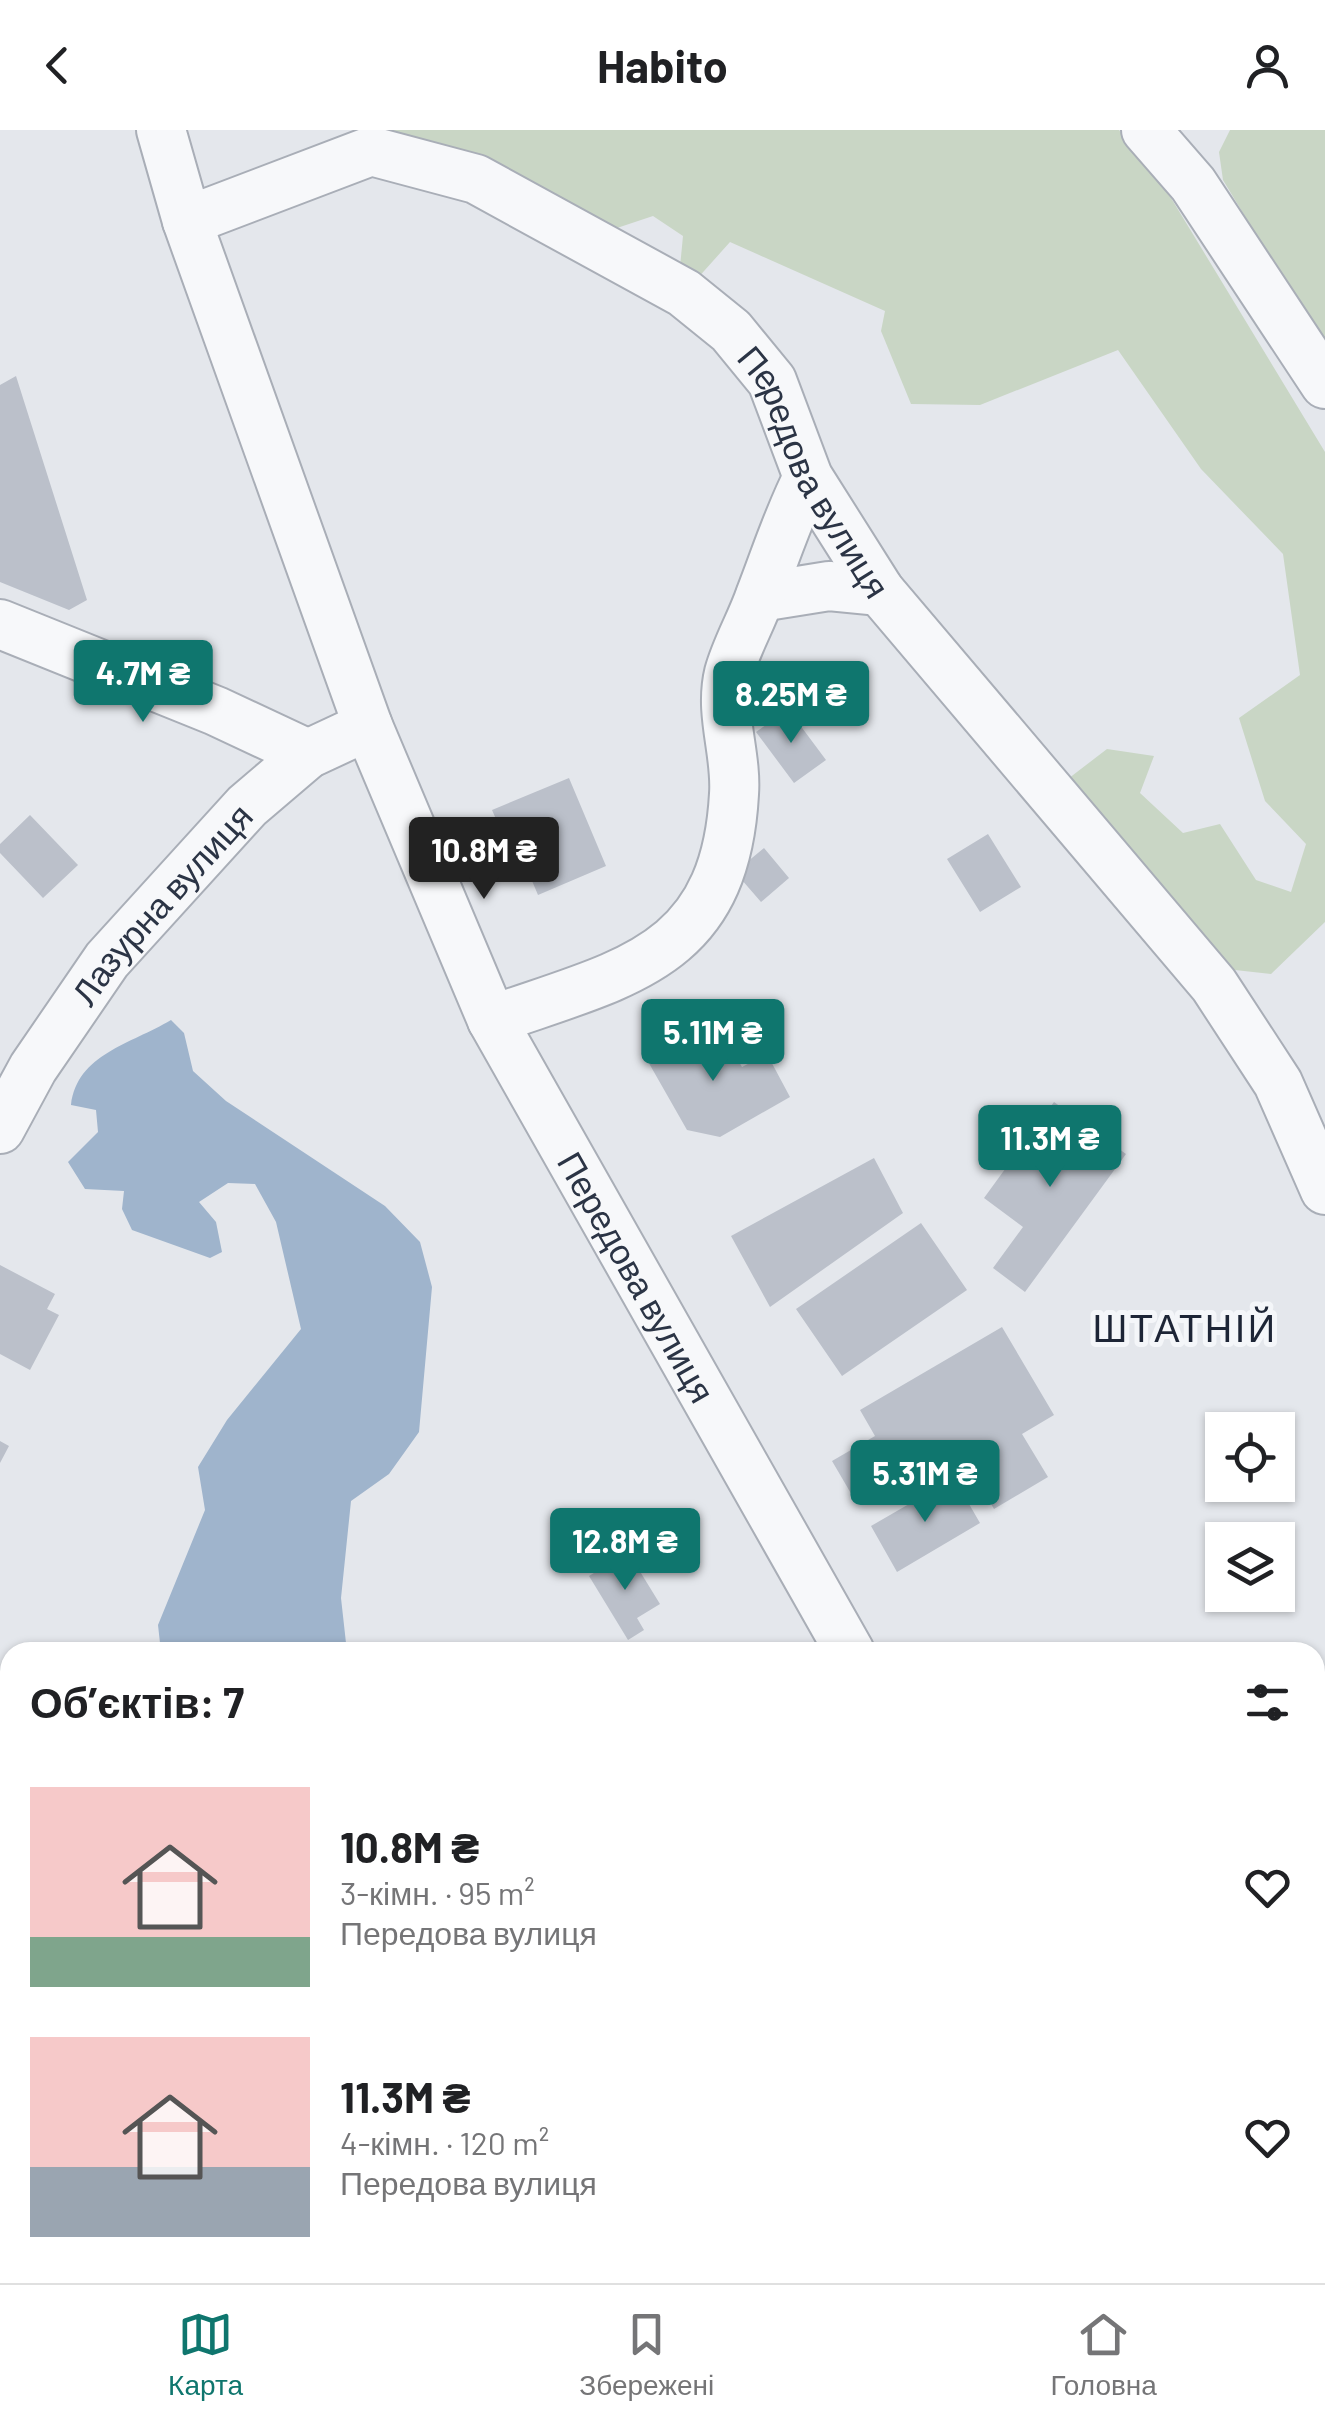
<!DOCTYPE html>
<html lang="uk">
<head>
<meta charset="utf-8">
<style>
  :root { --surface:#fff; --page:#f6f6f6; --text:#202124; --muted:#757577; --line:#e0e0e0; --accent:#0f766e }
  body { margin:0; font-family:Barlow,sans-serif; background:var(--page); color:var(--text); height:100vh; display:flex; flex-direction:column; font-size:38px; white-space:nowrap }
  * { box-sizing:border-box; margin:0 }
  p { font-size:32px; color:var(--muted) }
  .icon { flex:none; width:55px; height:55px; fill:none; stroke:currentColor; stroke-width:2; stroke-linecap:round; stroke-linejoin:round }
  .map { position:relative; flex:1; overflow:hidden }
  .sheet { position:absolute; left:0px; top:1512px; width:1325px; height:642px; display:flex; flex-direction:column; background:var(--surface); border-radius:30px 30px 0 0; box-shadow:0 2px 8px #0004 }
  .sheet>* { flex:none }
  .buttons { position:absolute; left:1205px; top:1282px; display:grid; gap:20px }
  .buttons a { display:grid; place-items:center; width:90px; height:90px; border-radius:0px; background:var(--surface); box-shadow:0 2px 8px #0004; font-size:50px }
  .price { position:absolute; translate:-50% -85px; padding:0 22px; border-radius:10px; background:var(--accent); color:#fff; font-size:32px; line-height:65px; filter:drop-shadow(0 2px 5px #0008) }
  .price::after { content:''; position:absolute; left:50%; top:60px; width:30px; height:22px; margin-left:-15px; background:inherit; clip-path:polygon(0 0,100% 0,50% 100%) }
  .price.current { background:#222; color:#fff }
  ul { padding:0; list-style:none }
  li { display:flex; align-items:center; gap:30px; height:250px; padding:0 30px }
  li span { display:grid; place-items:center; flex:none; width:280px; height:200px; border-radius:0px; color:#555 }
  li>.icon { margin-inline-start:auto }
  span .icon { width:120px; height:120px; fill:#fffc; stroke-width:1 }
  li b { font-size:42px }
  h2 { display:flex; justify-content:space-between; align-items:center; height:120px; padding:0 30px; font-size:42px }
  header { display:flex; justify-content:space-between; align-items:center; height:130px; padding:0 30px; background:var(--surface); font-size:45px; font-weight:700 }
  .tab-bar { display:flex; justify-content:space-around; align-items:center; height:140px; border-top:2px solid var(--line); background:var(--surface); font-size:28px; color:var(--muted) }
  .tab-bar a { display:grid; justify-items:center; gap:5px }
  .tab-bar .current { color:var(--accent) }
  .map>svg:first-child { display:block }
</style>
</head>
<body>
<header><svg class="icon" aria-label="back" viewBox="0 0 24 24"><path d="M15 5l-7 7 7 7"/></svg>Habito<svg class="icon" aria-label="person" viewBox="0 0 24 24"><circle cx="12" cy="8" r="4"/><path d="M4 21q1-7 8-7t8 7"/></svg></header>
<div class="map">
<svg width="1325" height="2153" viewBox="0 0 1325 2153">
  <rect width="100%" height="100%" fill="#e4e7ec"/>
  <path fill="#d2d6de" d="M 689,2145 L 1035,2145 L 1039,2153 L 675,2153 Z"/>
  <path fill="#c9d6c5" d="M 386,0 L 1119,0 L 1171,68 L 1325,322 L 1325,792 L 1271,844 L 1217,838 L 1060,655 L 1107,619 L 1154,626 L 1140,663 L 1183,703 L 1220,694 L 1256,750 L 1291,762 L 1306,714 L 1265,671 L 1239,588 L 1300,545 L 1283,424 L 1201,339 L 1118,220 L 980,275 L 911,274 L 881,201 L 885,181 L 730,112 L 696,150 L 680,137 L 683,106 L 653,86 L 608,101 L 383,6 Z
    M 1230,0 L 1325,0 L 1325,219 L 1223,50 L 1219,22 Z
    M 10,1953 L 10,2059 L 0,2063 L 0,1977 Z
    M 10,2132 L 10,2145 L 254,2145 L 259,2153 L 0,2153 L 0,2144 Z
    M 1042,2145 L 1140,2145 L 1144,2153 L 1046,2153 Z"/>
  <path fill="#9fb4cc" d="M 171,890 L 184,903 L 193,941 L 226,971 L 385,1076 L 420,1112 L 432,1157 L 419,1302 L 389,1344 L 351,1371 L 341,1468 L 347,1522 L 161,1522 L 158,1495 L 205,1380 L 198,1337 L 227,1290 L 301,1199 L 276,1092 L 255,1054 L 228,1053 L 199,1072 L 216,1092 L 222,1122 L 210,1128 L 132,1100 L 122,1079 L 124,1061 L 85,1059 L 68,1032 L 98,1002 L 96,980 L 71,975 C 77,924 131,914 171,890 Z"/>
  <path fill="#bbc0ca" d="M 16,246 L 87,470 L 69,480 L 0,452 L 0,255 Z
    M 788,579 L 826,630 L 794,653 L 756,602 Z
    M 569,648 L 606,736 L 538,765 L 519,720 L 511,723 L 492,680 Z
    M 30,685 L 78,735 L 43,768 L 0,723 L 0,714 Z
    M 988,704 L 1021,757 L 980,782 L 947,729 Z
    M 764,718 L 789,748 L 761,772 L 735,742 Z
    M 687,896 L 701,922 L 725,908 L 742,937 L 767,924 L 790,967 L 720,1007 L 687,1000 L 642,921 Z
    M 1054,972 L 1126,1024 L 1025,1162 L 993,1138 L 1023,1097 L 984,1068 Z
    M 874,1028 L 903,1083 L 770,1177 L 731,1106 Z
    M 921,1093 L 967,1160 L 842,1246 L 796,1179 Z
    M 0,1135 L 55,1164 L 47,1179 L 59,1185 L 30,1240 L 0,1224 Z
    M 1002,1197 L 1054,1285 L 1022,1304 L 1048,1347 L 994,1379 L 968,1335 L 911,1368 L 899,1347 L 856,1372 L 832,1331 L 875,1306 L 860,1280 Z
    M 0,1311 L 9,1316 L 0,1333 Z
    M 954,1348 L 980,1393 L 897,1442 L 871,1396 Z
    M 628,1422 L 660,1474 L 637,1488 L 644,1500 L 628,1510 L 589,1446 Z
    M 1182,1512 L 1188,1522 L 1163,1522 Z
    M 1325,1710 L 1325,1803 L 1315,1784 L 1315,1715 Z
    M 1325,2104 L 1325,2153 L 1278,2153 L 1273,2145 L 1315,2145 L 1315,2110 Z
    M 395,2145 L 436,2145 L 422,2153 L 400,2153 Z"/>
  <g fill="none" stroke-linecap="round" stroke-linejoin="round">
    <g stroke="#a9aeb7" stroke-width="52">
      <g id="minor">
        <path id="s1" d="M 161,0 L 187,91 L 368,596 L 492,890 L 850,1522"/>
        <path d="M 1146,0 L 1193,54 L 1325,254"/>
        <path id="s2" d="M 187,91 L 371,21 L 476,49 L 684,163 L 731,201 L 772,251 L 808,347 L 880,461 L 1214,855 L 1278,953 L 1325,1060"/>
        <path d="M 760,467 L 829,456 L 880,461"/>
        <path d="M 0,494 L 216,581 L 308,624"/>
        <path d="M 492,890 C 624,843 725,829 734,664 C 737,624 719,584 729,543 C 736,517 751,492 760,466 C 776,425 788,386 808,347"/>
        <path id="s3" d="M 0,999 L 33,938 L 107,830 L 247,676 L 308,624 L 368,596"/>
        <path d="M 356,2145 L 360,2153"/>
        <path d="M 1216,2145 L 1220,2153"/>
        <path d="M 568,2153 L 581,2145"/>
      </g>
    </g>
    <use href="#minor" stroke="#f7f8fa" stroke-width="48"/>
  </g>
  <g text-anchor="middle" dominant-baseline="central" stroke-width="10" stroke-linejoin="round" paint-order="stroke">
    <g font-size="35" fill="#2b3445" stroke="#f4f6f9">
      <text stroke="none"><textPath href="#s2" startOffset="768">Передова вулиця</textPath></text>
      <text stroke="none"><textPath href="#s3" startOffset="278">Лазурна вулиця</textPath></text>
      <text stroke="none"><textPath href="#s1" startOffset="1245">Передова вулиця</textPath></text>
    </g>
    <g font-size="38" letter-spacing="2.5" fill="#1d2536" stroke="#f4f6f9">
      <text x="1185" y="1197">ШТАТНІЙ</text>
    </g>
  </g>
</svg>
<div class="buttons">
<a><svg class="icon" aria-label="locate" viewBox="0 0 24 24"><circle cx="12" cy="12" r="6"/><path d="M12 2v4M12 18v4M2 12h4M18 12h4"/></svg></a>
<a><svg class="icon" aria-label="layers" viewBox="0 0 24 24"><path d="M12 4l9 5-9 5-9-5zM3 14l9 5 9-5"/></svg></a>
</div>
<b class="price" style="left:143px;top:595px">4.7M ₴</b>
<b class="price" style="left:791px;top:616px">8.25M ₴</b>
<b class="price current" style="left:484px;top:772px">10.8M ₴</b>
<b class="price" style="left:713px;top:954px">5.11M ₴</b>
<b class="price" style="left:1050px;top:1060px">11.3M ₴</b>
<b class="price" style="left:925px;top:1395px">5.31M ₴</b>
<b class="price" style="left:625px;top:1463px">12.8M ₴</b>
<section class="sheet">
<h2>Об’єктів: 7<svg class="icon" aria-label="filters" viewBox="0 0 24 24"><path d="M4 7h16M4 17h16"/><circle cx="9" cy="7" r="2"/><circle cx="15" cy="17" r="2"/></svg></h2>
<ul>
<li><span style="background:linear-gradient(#f6c9c9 75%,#7fa58c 0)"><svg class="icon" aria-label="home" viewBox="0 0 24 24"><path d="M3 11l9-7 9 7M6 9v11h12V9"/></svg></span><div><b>10.8M ₴</b><p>3-кімн. · 95 m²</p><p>Передова вулиця</p></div><svg class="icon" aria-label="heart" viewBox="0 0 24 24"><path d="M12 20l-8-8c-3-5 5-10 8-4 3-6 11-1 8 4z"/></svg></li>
<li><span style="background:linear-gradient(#f6c9c9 65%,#9aa5b1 0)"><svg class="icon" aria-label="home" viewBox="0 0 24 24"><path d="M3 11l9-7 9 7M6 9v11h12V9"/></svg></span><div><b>11.3M ₴</b><p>4-кімн. · 120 m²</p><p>Передова вулиця</p></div><svg class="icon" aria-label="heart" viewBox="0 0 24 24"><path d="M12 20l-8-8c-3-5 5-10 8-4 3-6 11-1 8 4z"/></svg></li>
</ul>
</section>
</div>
<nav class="tab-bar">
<a class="current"><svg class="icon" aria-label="map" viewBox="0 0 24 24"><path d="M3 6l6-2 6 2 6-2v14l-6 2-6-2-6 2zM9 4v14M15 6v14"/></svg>Карта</a>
<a><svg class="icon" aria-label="saved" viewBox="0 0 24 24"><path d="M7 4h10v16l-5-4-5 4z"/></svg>Збережені</a>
<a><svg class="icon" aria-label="home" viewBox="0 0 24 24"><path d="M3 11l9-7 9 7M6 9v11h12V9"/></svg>Головна</a>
</nav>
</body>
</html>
